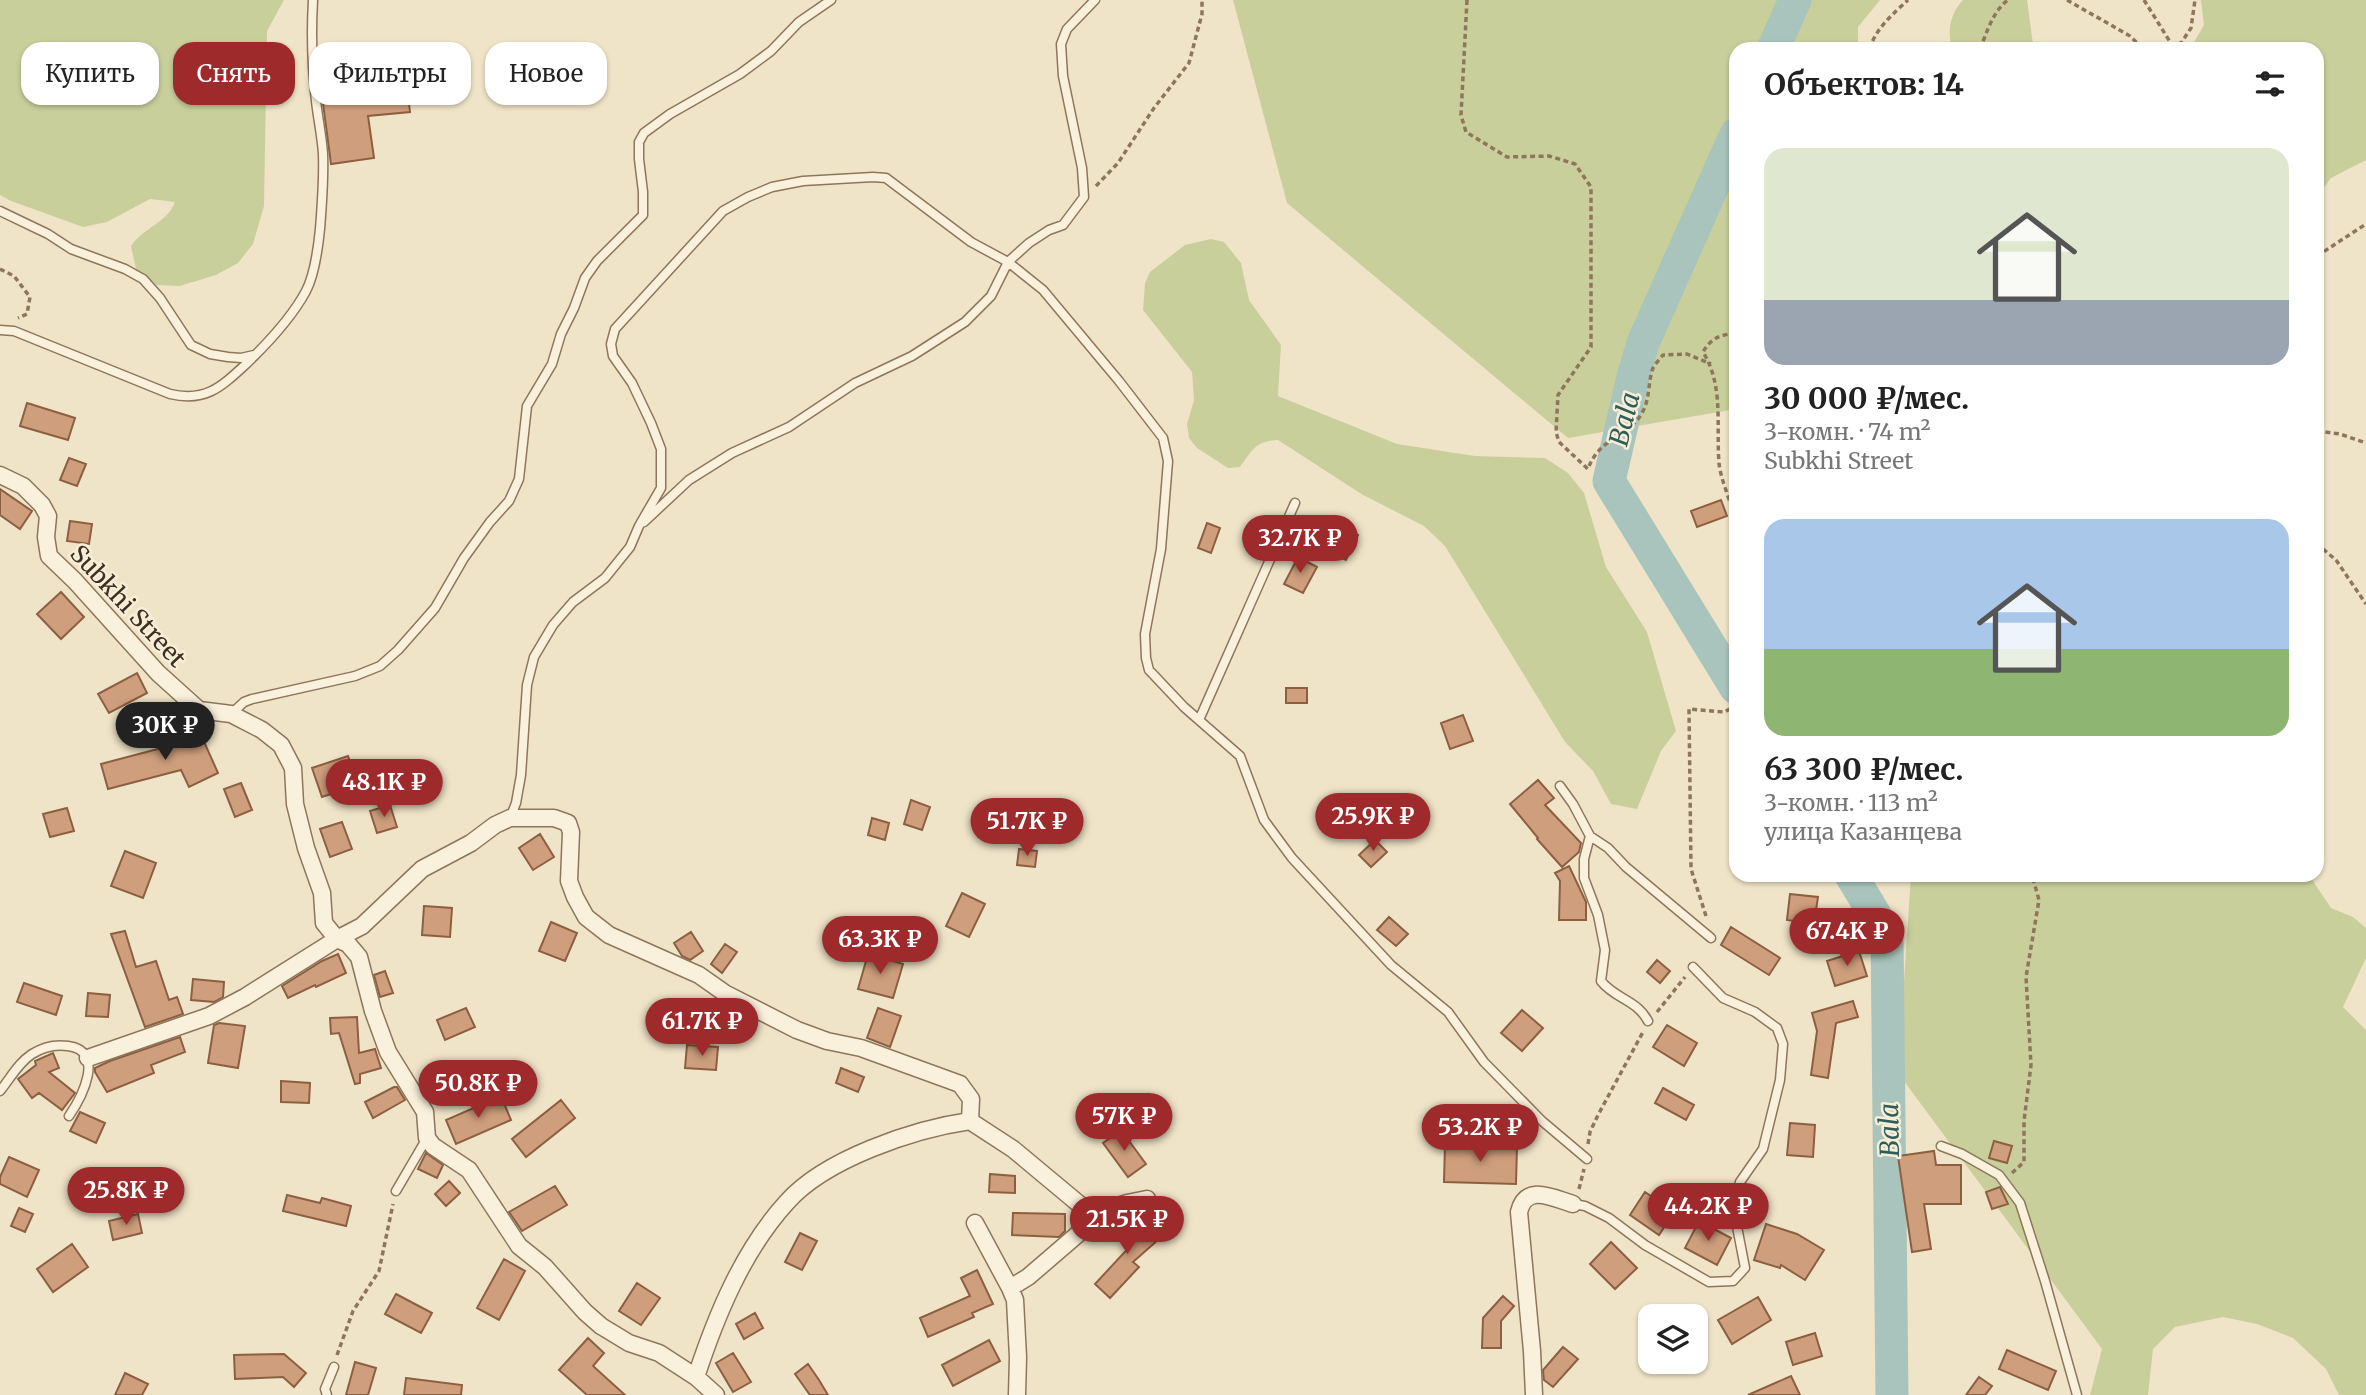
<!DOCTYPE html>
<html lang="ru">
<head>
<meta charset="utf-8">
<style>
  :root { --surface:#fff; --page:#f6f6f6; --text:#222; --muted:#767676; --accent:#9e2a2b }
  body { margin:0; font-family:Merriweather,serif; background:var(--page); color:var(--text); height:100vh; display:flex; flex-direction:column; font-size:26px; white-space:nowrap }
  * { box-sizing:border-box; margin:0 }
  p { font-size:23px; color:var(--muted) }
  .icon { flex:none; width:38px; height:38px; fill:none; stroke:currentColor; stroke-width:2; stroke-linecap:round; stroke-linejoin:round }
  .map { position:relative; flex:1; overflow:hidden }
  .details { position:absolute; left:1729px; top:42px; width:595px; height:840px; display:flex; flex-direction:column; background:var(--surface); border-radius:21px; box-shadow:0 2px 5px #0004 }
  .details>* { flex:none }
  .guide { position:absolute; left:21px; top:42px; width:665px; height:63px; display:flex; gap:14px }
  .buttons { position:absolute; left:1638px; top:1304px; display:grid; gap:14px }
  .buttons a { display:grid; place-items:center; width:70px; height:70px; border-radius:14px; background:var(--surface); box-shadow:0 2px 5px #0004; font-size:35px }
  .price { position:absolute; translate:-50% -60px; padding:0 16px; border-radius:24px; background:var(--accent); color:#fff; font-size:23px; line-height:46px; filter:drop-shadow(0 2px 4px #0008) }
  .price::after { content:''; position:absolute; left:50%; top:42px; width:21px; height:16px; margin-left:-10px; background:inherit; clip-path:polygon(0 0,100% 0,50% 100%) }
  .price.active { background:#222; color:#fff }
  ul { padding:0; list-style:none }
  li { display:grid; align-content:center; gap:14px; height:371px; padding:0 35px }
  li span { display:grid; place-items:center; height:217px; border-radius:21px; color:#555 }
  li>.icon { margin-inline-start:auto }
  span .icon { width:126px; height:126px; fill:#fffc; stroke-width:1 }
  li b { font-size:30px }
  h2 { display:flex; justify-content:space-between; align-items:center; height:84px; padding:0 35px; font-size:30px }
  .tag { padding:0 24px; border-radius:21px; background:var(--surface); box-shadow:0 2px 5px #0004; font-size:24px; line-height:63px }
  .tag.active { background:var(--accent); color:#fff }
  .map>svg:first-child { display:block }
</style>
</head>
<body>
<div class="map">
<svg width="2366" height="1395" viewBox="0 0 2366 1395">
  <rect width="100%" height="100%" fill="#f0e4c8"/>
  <path fill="#c9cf9b" d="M 0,0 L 284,0 L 267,31 L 264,206 L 253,244 L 238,263 L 216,275 L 180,286 L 156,285 L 136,269 L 131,246 C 143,228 168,222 175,202 L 150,199 L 107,222 L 83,227 L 11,201 L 0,195 Z
    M 1233,0 L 1880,0 L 1858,27 L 1858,49 L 1736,49 L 1736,409 L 1568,438 L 1287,203 Z
    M 1963,0 L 2027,0 L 2033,44 L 2036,49 L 1952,49 C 1947,31 1950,14 1963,0 Z
    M 2201,0 L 2366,0 L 2366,160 L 2331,178 L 2317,197 L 2317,49 L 2190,49 L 2204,25 Z
    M 1211,239 L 1224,242 L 1241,263 L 1249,300 L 1281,345 L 1278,396 L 1397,444 L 1475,456 L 1545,458 L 1568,473 L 1584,493 L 1606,567 L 1647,632 L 1676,731 L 1661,751 L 1637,809 L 1611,804 L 1593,771 L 1565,742 L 1445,546 L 1424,526 L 1363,495 L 1278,440 C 1255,441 1252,451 1240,467 L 1228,468 L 1197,448 L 1189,438 L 1187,424 L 1194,400 L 1192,372 L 1143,310 L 1145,283 L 1150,272 L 1185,245 Z
    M 1911,875 L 2309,875 L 2331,908 L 2353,917 L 2366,928 L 2366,958 L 2343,1007 L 2366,1030 L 2366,1395 L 2339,1395 L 2326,1369 L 2293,1338 L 2257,1324 L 2223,1317 L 2175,1327 L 2153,1349 L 2148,1395 L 2090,1395 L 2102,1349 L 1898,1073 Z"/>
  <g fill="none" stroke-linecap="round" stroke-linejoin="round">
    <path stroke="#a9c4bc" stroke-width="33" d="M 1773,49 L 1795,0
      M 1736,134 L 1643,343 L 1633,377 L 1609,481 L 1736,688
      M 1851,875 L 1887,935 L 1892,1395"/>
  </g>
  <path fill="#cf9f7d" stroke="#8d5f41" stroke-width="2" d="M 407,87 L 410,112 L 368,116 L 374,158 L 331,164 L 322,96 Z
    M 27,403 L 75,418 L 68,440 L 20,426 Z
    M 69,458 L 86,464 L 77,486 L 60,480 Z
    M 0,489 L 32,511 L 20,529 L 0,515 Z
    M 1721,500 L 1727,516 L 1697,527 L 1691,511 Z
    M 70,521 L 92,524 L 89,544 L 67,541 Z
    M 1207,523 L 1220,528 L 1211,553 L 1198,548 Z
    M 1333,524 L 1358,535 L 1346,560 L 1322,549 Z
    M 1298,557 L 1317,567 L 1303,593 L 1284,584 Z
    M 61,592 L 84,617 L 61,639 L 37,614 Z
    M 137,673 L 147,693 L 109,713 L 98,694 Z
    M 1286,688 L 1307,688 L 1307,703 L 1286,703 Z
    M 1463,715 L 1473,741 L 1450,749 L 1441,723 Z
    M 197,726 L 218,773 L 189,787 L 181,770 L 108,789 L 101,764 L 169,746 L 167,740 Z
    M 348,756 L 358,785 L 322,797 L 312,768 Z
    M 1538,780 L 1554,798 L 1545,805 L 1581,843 L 1579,852 L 1562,867 L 1537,839 L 1538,838 L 1510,804 Z
    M 241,783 L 252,810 L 235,817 L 224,789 Z
    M 911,800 L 930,807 L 922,830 L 904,824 Z
    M 390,805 L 397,827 L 377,833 L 370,811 Z
    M 67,808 L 74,831 L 50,837 L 43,814 Z
    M 872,818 L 889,823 L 885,840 L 868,835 Z
    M 342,822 L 352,849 L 330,857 L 320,829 Z
    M 540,834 L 554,857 L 533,870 L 519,848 Z
    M 1375,840 L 1387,852 L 1371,867 L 1359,855 Z
    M 1019,849 L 1037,851 L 1035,867 L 1017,865 Z
    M 125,851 L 156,863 L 143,898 L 111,886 Z
    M 1569,866 L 1586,902 L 1586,920 L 1559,920 L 1560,881 L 1555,873 Z
    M 962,893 L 985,904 L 969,937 L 946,926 Z
    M 1790,894 L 1818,897 L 1814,924 L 1787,920 Z
    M 424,906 L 452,908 L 450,937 L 422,935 Z
    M 1389,917 L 1408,934 L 1396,946 L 1377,930 Z
    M 551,922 L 577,933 L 565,961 L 539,951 Z
    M 1731,927 L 1780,958 L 1769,975 L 1721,945 Z
    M 125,931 L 136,967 L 156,961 L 169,1000 L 177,997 L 183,1014 L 145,1027 L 111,934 Z
    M 691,932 L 703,951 L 690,960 L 682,956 L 674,943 Z
    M 725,944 L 737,952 L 722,973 L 711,964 Z
    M 1859,951 L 1867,976 L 1835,986 L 1827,961 Z
    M 338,954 L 346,973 L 316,987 L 315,985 L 288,998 L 282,986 L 322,961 Z
    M 868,954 L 903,964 L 893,998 L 858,989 Z
    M 1657,960 L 1670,971 L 1660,983 L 1647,972 Z
    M 385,971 L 393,993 L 380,997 L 374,975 Z
    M 193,979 L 224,982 L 223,997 L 214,1002 L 191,1000 Z
    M 24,983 L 62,996 L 56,1015 L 17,1002 Z
    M 88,993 L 110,995 L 108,1017 L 86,1016 Z
    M 1853,1001 L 1858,1017 L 1836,1023 L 1828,1078 L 1811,1075 L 1817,1031 L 1812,1013 Z
    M 466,1008 L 475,1027 L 445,1040 L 437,1020 Z
    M 878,1008 L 901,1016 L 890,1047 L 867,1038 Z
    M 1522,1010 L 1543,1028 L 1522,1051 L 1501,1033 Z
    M 357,1017 L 359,1053 L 375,1049 L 381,1068 L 360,1074 L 360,1083 L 355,1084 L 339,1033 L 331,1034 L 330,1018 Z
    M 219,1023 L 245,1026 L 238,1068 L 208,1063 L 214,1025 Z
    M 1667,1025 L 1697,1043 L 1684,1066 L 1653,1047 Z
    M 180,1037 L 185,1052 L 151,1065 L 154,1073 L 107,1092 L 95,1072 L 95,1068 L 110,1061 Z
    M 687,1045 L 718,1047 L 716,1070 L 685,1068 Z
    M 53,1053 L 59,1068 L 49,1072 L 75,1093 L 62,1110 L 39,1093 L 32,1098 L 18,1079 L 36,1065 L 35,1061 Z
    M 841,1068 L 864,1077 L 858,1092 L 836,1083 Z
    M 281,1081 L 310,1083 L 309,1103 L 281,1102 Z
    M 394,1087 L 397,1087 L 405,1100 L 373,1118 L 365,1102 Z
    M 1663,1088 L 1694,1105 L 1686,1120 L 1655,1103 Z
    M 501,1096 L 511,1120 L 456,1144 L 446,1120 Z
    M 561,1100 L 575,1118 L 526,1157 L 512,1139 Z
    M 80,1112 L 105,1123 L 96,1143 L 70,1131 Z
    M 1790,1123 L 1815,1125 L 1813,1157 L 1787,1155 Z
    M 1121,1130 L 1146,1164 L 1128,1177 L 1103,1143 Z
    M 1994,1141 L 2012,1146 L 2007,1163 L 1989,1158 Z
    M 1445,1144 L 1517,1146 L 1516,1184 L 1444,1182 Z
    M 1934,1151 L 1936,1165 L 1961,1165 L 1961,1204 L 1924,1204 L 1931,1249 L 1912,1252 L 1898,1156 Z
    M 426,1153 L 443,1165 L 437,1178 L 418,1169 Z
    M 9,1157 L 39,1170 L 27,1197 L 0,1184 L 0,1177 Z
    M 990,1174 L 1015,1176 L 1015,1193 L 989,1192 Z
    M 449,1181 L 460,1193 L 446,1206 L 435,1194 Z
    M 555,1186 L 567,1205 L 522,1231 L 509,1212 Z
    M 2000,1187 L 2008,1204 L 1992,1209 L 1986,1192 Z
    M 1645,1192 L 1674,1212 L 1659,1235 L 1630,1215 Z
    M 287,1195 L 320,1203 L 322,1198 L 351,1206 L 346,1226 L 283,1211 Z
    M 19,1208 L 33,1214 L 25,1232 L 11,1226 Z
    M 1134,1212 L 1158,1240 L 1133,1262 L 1139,1267 L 1110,1298 L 1095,1284 L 1135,1241 L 1119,1223 Z
    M 1013,1213 L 1065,1214 L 1065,1231 L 1059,1237 L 1012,1235 Z
    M 138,1214 L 142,1233 L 113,1240 L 109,1221 Z
    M 1699,1221 L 1731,1238 L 1717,1265 L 1685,1248 Z
    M 1766,1224 L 1797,1234 L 1824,1250 L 1805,1280 L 1781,1265 L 1780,1268 L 1754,1260 Z
    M 800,1233 L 817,1241 L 802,1270 L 785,1262 Z
    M 1611,1242 L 1637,1268 L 1615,1289 L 1590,1264 Z
    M 72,1244 L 88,1267 L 53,1292 L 37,1269 Z
    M 504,1259 L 525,1271 L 499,1320 L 477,1308 Z
    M 977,1270 L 993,1304 L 972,1313 L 974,1317 L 928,1337 L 920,1318 L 970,1296 L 961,1278 Z
    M 637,1283 L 660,1298 L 641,1325 L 619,1311 Z
    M 396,1294 L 432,1313 L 421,1333 L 385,1314 Z
    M 1503,1296 L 1514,1306 L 1501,1321 L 1501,1348 L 1482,1348 L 1483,1318 Z
    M 1758,1297 L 1771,1320 L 1732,1344 L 1718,1320 Z
    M 755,1313 L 763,1328 L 744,1339 L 736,1324 Z
    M 1815,1333 L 1822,1356 L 1793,1365 L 1786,1342 Z
    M 588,1338 L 604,1353 L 593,1366 L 625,1395 L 587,1395 L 559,1370 Z
    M 989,1340 L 1000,1361 L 953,1386 L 942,1365 Z
    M 1563,1347 L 1578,1359 L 1553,1387 L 1544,1380 L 1543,1370 Z
    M 2007,1350 L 2056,1371 L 2048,1390 L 1999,1369 Z
    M 733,1353 L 751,1382 L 733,1392 L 716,1363 Z
    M 284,1354 L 306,1373 L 294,1387 L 283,1377 L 235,1379 L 234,1355 Z
    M 355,1362 L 376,1368 L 368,1395 L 346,1395 Z
    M 808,1364 L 819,1380 L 828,1395 L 810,1395 L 795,1374 Z
    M 125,1373 L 148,1384 L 142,1395 L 115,1395 Z
    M 1791,1376 L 1800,1395 L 1748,1395 Z
    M 1979,1377 L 1992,1386 L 1985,1395 L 1966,1395 Z
    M 406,1378 L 462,1385 L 461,1395 L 404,1395 Z"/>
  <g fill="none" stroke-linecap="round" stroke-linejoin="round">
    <g stroke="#8d765c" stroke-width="11">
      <path id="lane" d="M 0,211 L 48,234 L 71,249 L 125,269 L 143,279 L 160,298 L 191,345 L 210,354 L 228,357 L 241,358 L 254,355
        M 0,330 L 14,331 L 170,394 C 205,402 220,388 245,365 C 267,344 291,319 306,291 C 315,274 318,249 320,229 C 322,204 324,179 323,154 C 322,137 318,119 316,101 C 312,67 311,34 313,0
        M 644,522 L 689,480 L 732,453 L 789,427 L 855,383 L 912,356 L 965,322 L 991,296 L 1008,262 L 1029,243 L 1049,230 L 1063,225 L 1084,197 L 1082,168 L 1063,76 L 1061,44 L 1067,29 L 1095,0
        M 231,714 L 244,702 L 252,699 L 355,676 L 380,666 L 398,650 L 435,608 L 464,558 L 490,522 L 509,501 L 519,479 L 527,406 L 552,364 L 561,334 L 574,308 L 585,278 L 597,261 L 643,215 L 643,192 L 639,159 L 639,142 L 644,133 L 670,114 L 740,74 L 771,51 L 799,22 L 831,0
        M 1199,720 L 1295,503
        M 1560,786 L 1573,804 L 1590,836 L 1584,859 L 1584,878 L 1598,915 L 1605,950 L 1601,981 C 1615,999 1636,999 1648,1021
        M 510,818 L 516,803 L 521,775 L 527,685 L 534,657 L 553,625 L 573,602 L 605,578 L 630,547 L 639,526 L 661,488 L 661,449 L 651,423 L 632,383 L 613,356 L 611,344 L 615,329 L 723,211 L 748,197 L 772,187 L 803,181 L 873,177 L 886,178 L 971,242 L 1008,262 L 1043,290 L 1119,381 L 1163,438 L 1168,461 L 1161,549 L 1145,634 L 1146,658 L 1149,670 L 1184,707 L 1240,756 L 1264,820 L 1292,858 L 1391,965 L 1448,1012 L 1484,1062 L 1542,1121 L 1587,1159
        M 1590,836 L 1608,848 L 1626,867 L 1711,938
        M 0,1091 C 10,1079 18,1063 32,1054 C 43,1047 55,1044 68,1046 C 106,1051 82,1097 69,1116
        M 1941,1146 L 1962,1154 L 1999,1175 L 2020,1203 L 2045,1281 L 2077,1395
        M 396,1191 L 427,1138
        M 1573,1204 L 1585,1206 L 1609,1218 L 1645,1245 L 1709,1282 L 1733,1281 L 1745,1268 L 1733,1206 L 1740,1182 L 1763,1149 L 1780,1080 L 1783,1044 L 1777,1028 L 1755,1012 L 1723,998 L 1693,967
        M 327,1395 L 325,1389 L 334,1367"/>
    </g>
    <g stroke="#8d765c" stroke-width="19">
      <path id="street" d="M 0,475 L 23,486 L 42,505 L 48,516 L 46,537 L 49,556 L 75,581 L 158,673 L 199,710 L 231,714 L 262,730 L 281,745 L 293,768 L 295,804 L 306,848 L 322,893 L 324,923 L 337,939 L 348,944 L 359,957 L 373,1011 L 388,1052 L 425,1112 L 427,1138 L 433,1146 L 469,1170 L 519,1246 L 545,1267 L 585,1312 L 601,1326 L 629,1343 L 659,1353 L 696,1377 L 716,1395
        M 88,1058 L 209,1016 L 245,997 L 337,939 L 362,926 L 422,869 L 471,843 L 495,825 L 510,818 L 554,818 L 568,823 L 571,832 L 569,881 L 575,897 L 586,917 L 609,935 L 699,975 L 726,994 L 797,1030 L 827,1041 L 861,1048 L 960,1084 L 971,1099 L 970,1121
        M 970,1121 L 1013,1149 L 1079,1204 L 1087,1216
        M 975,1223 L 1010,1288 L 1015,1300 L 1018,1357 L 1017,1395
        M 1010,1288 L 1028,1277 L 1078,1234 L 1087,1216 L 1127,1203 L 1147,1199
        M 696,1377 C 716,1316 743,1250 787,1202 C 825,1159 914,1129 970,1121
        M 1534,1395 L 1532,1351 L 1519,1212 C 1526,1183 1553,1198 1573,1204"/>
    </g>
    <path stroke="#8d765c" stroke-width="3.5" stroke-dasharray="5 3.5" stroke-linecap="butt" d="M 1467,0 L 1461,115 L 1466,132 L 1507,157 L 1549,156 L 1575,164 L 1591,187 L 1591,347 L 1558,395 L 1556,432 L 1559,442 L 1588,469 C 1599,437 1631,436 1643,411 C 1650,398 1648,381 1653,368 C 1655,364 1660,359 1663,355 L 1687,354 L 1711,364
      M 2067,0 L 2130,36 L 2143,49
      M 2144,0 L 2172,45 L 2181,43 L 2191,28 L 2195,0
      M 1870,49 C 1874,30 1894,13 1908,0
      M 1980,49 C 1987,32 1993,11 2008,0
      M 2158,49 L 2172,45 L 2172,49
      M 1096,186 L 1118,163 L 1154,108 L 1189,63 L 1202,14 L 1202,0
      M 2317,256 L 2366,224
      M 0,269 L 14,276 L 30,297 L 27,314 L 18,318
      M 1736,333 C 1720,335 1711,338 1703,352 C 1724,386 1716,425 1719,463 C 1721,481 1731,502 1736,520
      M 2317,431 L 2340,434 L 2366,443
      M 2323,549 L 2336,560 L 2366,604
      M 1706,916 L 1691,869 L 1689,709 L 1724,712 L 1736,706
      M 1657,1012 L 1685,977
      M 1588,1144 L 1590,1132 L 1598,1115 L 1643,1032
      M 2012,1173 L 2024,1162 L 2024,1121 L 2031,1065 L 2026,977 L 2039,900 L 2032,875
      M 1579,1189 L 1584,1169
      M 337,1355 L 353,1311 L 379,1271 L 393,1204"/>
    <use href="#lane" stroke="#faf1dc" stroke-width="8"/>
    <use href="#street" stroke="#faf1dc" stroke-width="16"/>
  </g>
  <g text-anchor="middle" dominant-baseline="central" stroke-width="5" stroke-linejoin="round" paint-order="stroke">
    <g font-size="24" fill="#3d2e20" stroke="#f7eed8">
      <text transform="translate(128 606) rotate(47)">Subkhi Street</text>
    </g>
    <g font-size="26" font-style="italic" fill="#2f5d5a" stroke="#f7eed8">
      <text transform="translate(1624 419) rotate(-76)">Bala</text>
      <text transform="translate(1889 1130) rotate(-91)">Bala</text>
    </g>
  </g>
</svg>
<div class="buttons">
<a><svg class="icon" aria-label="layers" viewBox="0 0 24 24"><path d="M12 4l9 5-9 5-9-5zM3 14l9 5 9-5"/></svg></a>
</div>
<b class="price" style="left:1300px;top:575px">32.7K ₽</b>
<b class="price active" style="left:165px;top:762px">30K ₽</b>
<b class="price" style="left:384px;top:819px">48.1K ₽</b>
<b class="price" style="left:1373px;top:853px">25.9K ₽</b>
<b class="price" style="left:1027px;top:858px">51.7K ₽</b>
<b class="price" style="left:1847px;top:968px">67.4K ₽</b>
<b class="price" style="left:880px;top:976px">63.3K ₽</b>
<b class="price" style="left:702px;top:1058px">61.7K ₽</b>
<b class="price" style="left:478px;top:1120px">50.8K ₽</b>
<b class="price" style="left:1124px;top:1153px">57K ₽</b>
<b class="price" style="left:1480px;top:1164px">53.2K ₽</b>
<b class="price" style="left:126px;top:1227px">25.8K ₽</b>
<b class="price" style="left:1708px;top:1243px">44.2K ₽</b>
<b class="price" style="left:1127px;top:1256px">21.5K ₽</b>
<div class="guide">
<a class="tag">Купить</a>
<a class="tag active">Снять</a>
<a class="tag">Фильтры</a>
<a class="tag">Новое</a>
</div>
<section class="details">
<h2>Объектов: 14<svg class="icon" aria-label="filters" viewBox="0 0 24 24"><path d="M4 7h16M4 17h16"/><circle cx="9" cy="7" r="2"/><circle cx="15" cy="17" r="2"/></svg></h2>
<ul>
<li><span style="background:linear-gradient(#dfe7d0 70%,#9aa5b1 0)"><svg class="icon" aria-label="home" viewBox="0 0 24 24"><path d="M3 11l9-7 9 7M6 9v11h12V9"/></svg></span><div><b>30 000 ₽/мес.</b><p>3-комн. · 74 m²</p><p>Subkhi Street</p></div></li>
<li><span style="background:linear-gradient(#a9c7e8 60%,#8fb573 0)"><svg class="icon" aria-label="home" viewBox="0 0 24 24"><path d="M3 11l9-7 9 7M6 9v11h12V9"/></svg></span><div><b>63 300 ₽/мес.</b><p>3-комн. · 113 m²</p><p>улица Казанцева</p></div></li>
</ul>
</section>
</div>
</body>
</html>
